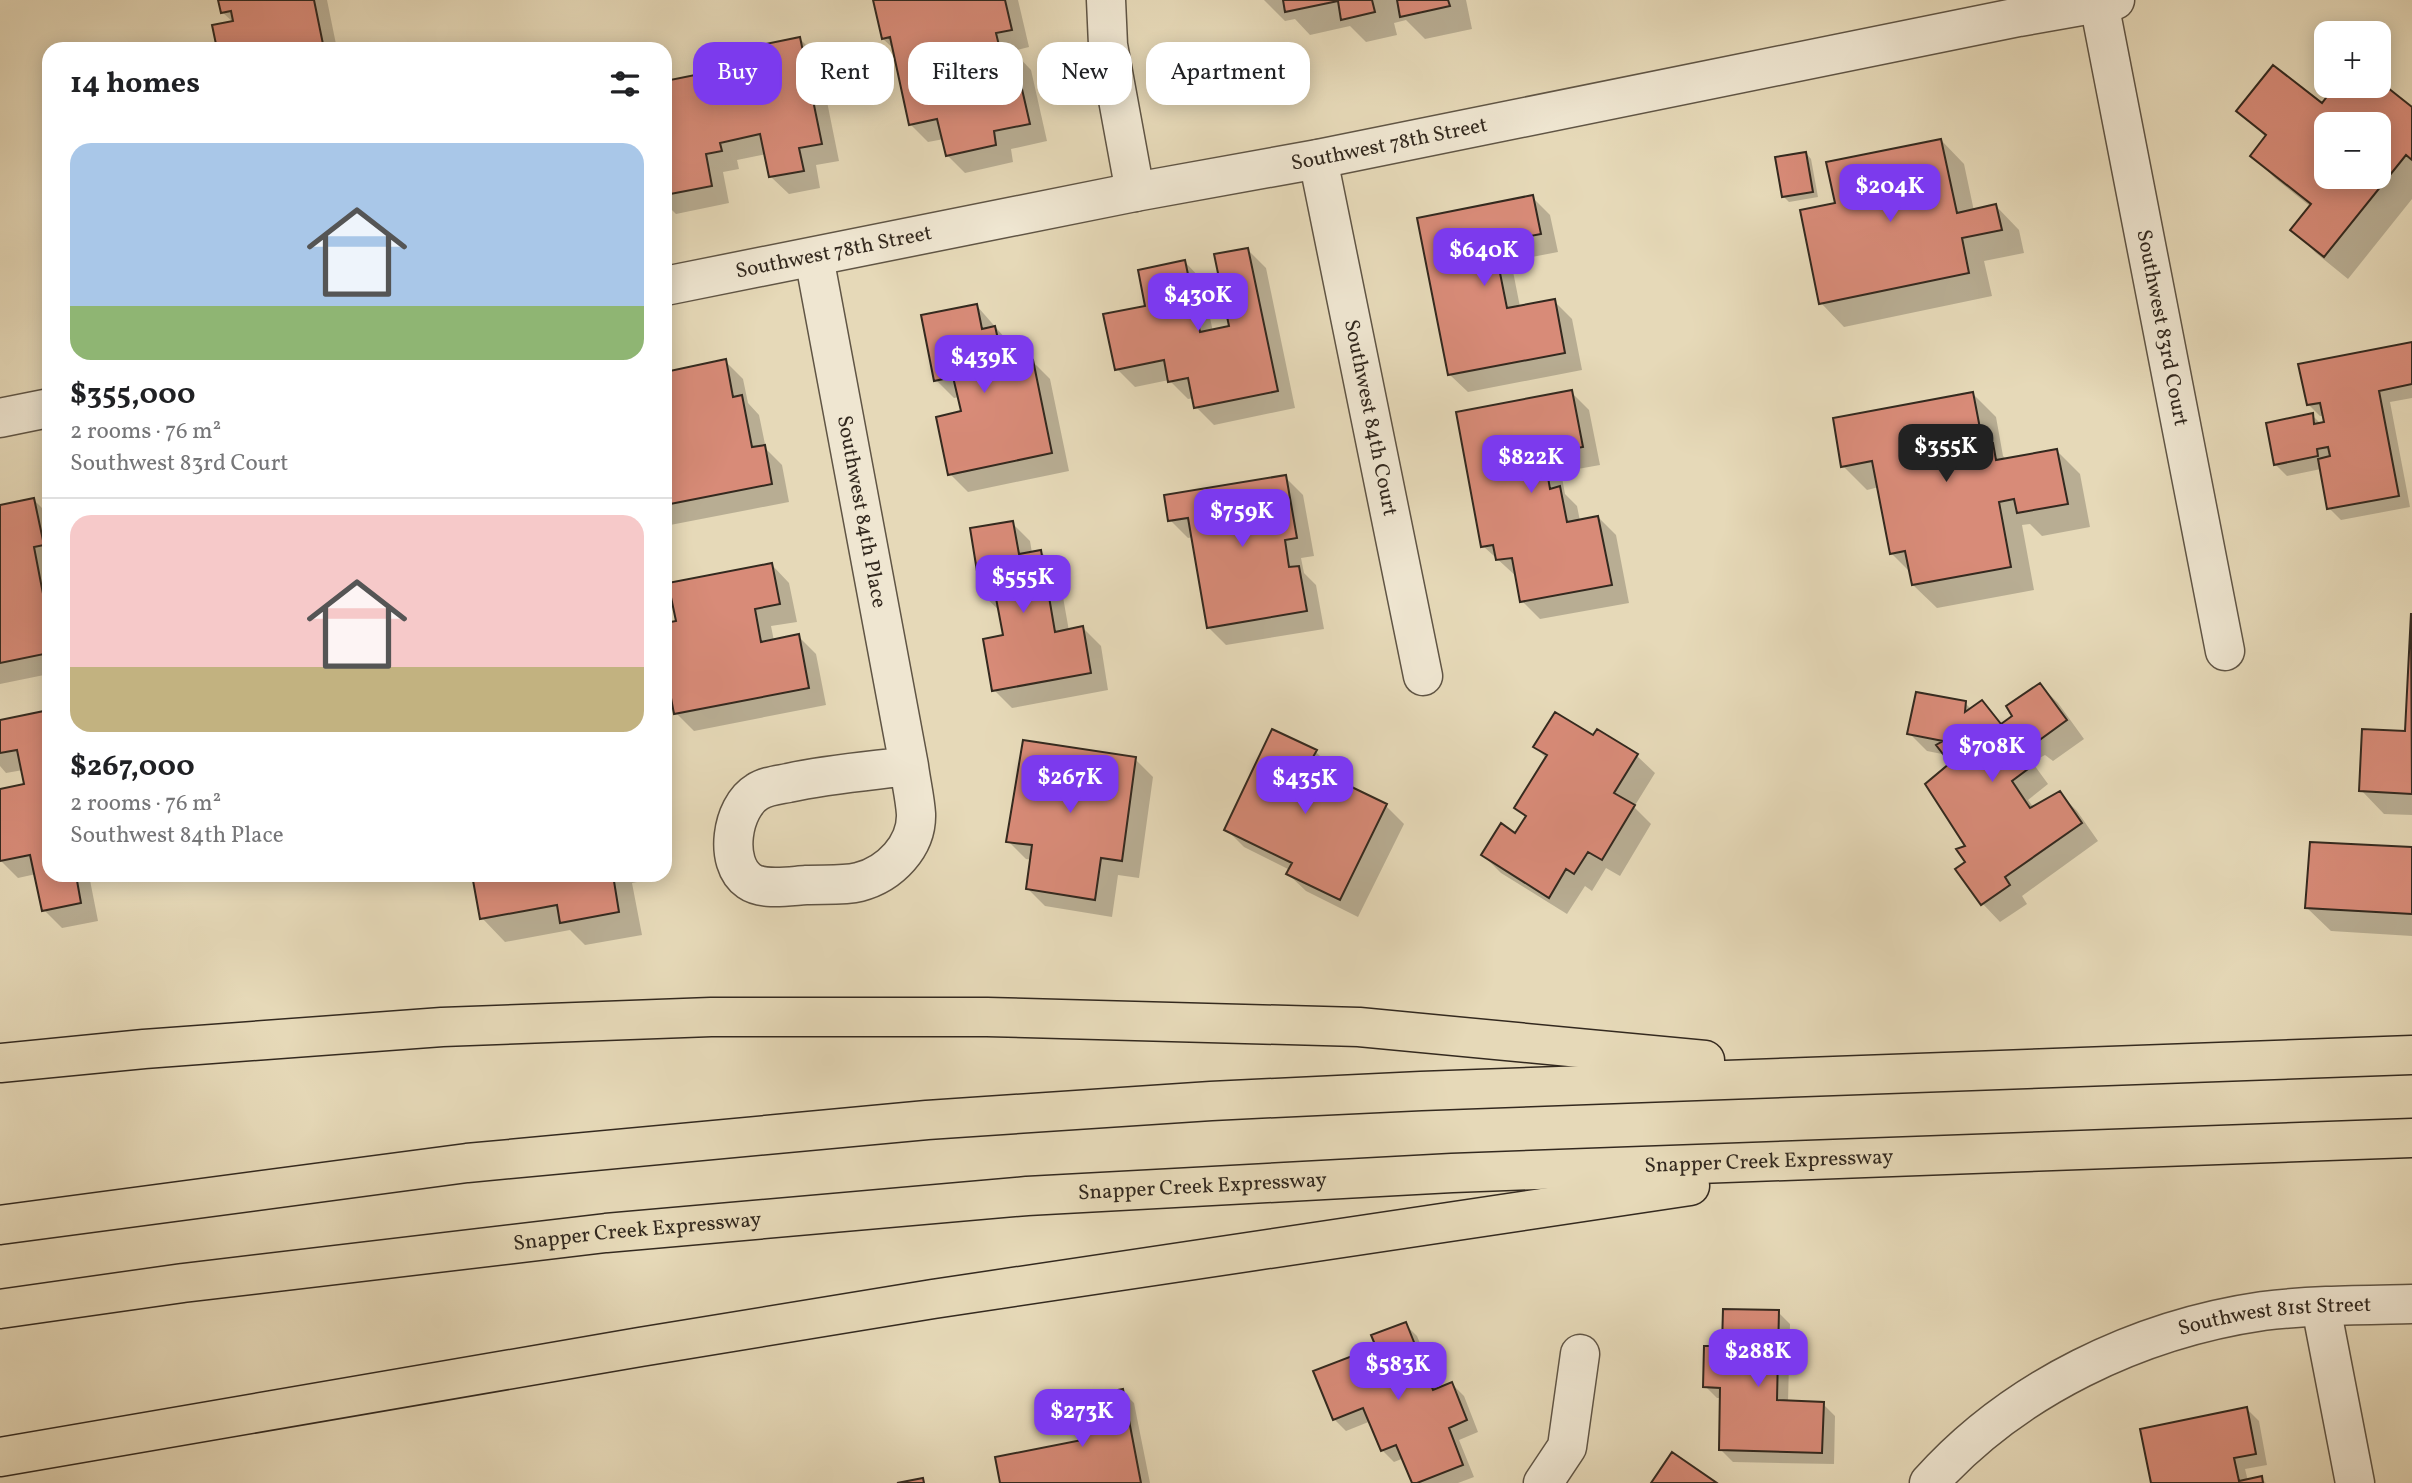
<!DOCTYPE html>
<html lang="en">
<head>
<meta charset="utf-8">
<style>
  :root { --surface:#fff; --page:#f2f2f2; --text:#202124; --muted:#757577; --line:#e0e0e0; --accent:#7c3aed }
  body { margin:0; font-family:Vollkorn,serif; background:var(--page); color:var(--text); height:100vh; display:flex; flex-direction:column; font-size:26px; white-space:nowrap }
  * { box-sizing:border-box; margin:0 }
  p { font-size:23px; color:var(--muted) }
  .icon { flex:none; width:38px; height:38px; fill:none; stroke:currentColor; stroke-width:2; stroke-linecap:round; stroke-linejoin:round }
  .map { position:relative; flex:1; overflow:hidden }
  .sheet { position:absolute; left:42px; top:42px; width:630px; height:840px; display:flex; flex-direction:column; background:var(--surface); border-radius:21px; box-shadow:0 4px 18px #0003 }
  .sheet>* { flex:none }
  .guide { position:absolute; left:693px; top:42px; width:665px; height:63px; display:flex; gap:14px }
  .fabs { position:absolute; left:2314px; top:21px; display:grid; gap:14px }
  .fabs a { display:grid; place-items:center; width:77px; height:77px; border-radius:14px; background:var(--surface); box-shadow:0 4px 18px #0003; font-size:35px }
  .price { position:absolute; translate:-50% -60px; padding:0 16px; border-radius:14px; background:var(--accent); color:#fff; font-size:23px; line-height:46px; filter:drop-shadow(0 2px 4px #0008) }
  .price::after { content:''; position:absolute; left:50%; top:42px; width:21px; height:16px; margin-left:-10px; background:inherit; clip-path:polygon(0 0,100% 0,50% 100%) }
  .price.on { background:#222; color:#fff }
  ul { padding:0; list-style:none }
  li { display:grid; align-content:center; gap:14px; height:371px; padding:0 28px }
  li+li { border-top:2px solid var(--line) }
  li span { display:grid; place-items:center; height:217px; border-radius:21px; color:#555 }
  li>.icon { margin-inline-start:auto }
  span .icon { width:126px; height:126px; fill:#fffc; stroke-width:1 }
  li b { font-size:30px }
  h2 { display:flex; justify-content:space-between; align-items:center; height:84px; padding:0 28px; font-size:30px }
  .pill { padding:0 24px; border-radius:21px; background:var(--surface); box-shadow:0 4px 18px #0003; font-size:24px; line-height:63px }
  .pill.on { background:var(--accent); color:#fff }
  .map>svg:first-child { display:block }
</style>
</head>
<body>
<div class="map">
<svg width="2412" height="1483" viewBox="0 0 2412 1483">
  <rect width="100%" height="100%" fill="#e6d9b8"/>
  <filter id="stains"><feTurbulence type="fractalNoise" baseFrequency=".00286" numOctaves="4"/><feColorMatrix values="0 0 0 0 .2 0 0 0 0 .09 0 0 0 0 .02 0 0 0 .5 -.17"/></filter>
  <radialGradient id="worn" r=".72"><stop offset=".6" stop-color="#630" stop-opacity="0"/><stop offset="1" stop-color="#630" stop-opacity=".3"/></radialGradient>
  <path fill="#0003" fill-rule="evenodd" d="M 220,0 L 327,0 L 337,49 L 219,49 L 233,22 L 222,12 Z
    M 882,0 L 1018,0 L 1029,47 L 1013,51 L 1031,70 L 1047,141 L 1011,149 L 1013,162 L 965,173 L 947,155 L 944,139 L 928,142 L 910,124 L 894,49 L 883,39 Z
    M 1264,0 L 1466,0 L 1472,29 L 1425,39 L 1406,20 L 1394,23 L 1397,35 L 1366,42 L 1350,26 L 1310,35 L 1295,19 L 1285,21 Z
    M 800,39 L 818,57 L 839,161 L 816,165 L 820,188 L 789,194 L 771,177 L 766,154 L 737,160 L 739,169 L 723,172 L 729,203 L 676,214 L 665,203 L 665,83 L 742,68 Z
    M 2338,86 L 2378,86 L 2412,109 L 2412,199 L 2348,279 L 2316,253 L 2293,230 L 2311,207 L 2276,179 L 2252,156 L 2267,138 L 2238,111 L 2322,106 ZM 2326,124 L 2378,124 L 2378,177 L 2326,177 Z
    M 1941,140 L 1964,164 L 1974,211 L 1996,206 L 2019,230 L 2024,253 L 1984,261 L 1992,296 L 1844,327 L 1821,303 Z
    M 1806,153 L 1811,159 L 1818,197 L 1789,202 L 1783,196 Z
    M 1532,197 L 1550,215 L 1558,252 L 1511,261 L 1520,307 L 1554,301 L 1572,319 L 1582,370 L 1468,392 L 1450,375 L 1419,219 Z
    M 1248,250 L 1266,268 L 1295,408 L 1214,425 L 1196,407 L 1194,398 L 1188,399 L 1169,380 L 1135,387 L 1117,369 L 1147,307 L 1185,262 L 1202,280 L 1213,332 L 1231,328 Z
    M 977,306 L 1012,346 L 1017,365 L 1032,361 L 1050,379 L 1069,471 L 968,492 L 950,474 L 963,413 L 959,397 L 954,398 L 936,380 Z
    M 2412,343 L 2412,398 L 2390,402 L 2410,507 L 2341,520 L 2329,508 L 2321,469 L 2287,476 L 2275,464 L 2312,415 L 2321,424 L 2326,424 L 2324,416 L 2320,416 L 2308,404 Z
    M 725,361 L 743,379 L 748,403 L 759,415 L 766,449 L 782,465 L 789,502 L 665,526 L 665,373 Z
    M 1571,392 L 1589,410 L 1600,465 L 1561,472 L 1565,494 L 1577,506 L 1580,521 L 1598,517 L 1616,535 L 1629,603 L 1540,619 L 1522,601 L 1517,577 L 1483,546 Z
    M 1973,394 L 1996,417 L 2003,456 L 2007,460 L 2057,451 L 2080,474 L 2090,527 L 2042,536 L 2030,524 L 2022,525 L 2034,590 L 1937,608 L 1913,585 L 1911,573 L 1891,553 L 1879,487 L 1867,490 L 1843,466 Z
    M 1285,477 L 1303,495 L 1314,556 L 1301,558 L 1304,573 L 1316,585 L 1324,629 L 1226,645 L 1208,627 L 1193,537 L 1188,538 L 1170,520 Z
    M 34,500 L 49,515 L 49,674 L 0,684 L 0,507 Z
    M 1012,523 L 1030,541 L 1032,553 L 1040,551 L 1058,569 L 1069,631 L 1083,628 L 1101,646 L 1108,690 L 1012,708 L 994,690 L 1005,637 L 1001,612 L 983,595 Z
    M 772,565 L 789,583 L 797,622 L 771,626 L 774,641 L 798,636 L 816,654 L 826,705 L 694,731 L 676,713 L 665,657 L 665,625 L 678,622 Z
    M 2412,632 L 2412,815 L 2384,814 L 2361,790 L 2406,733 Z
    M 2040,685 L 2058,703 L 2084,739 L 2053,761 L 2045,755 L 2032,762 L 2048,784 L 2028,800 L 2034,808 L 2059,793 L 2077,811 L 2098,841 L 2022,896 L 2027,904 L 2000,922 L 1983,904 L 1958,869 L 1967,862 L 1967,847 L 1953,763 L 1947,755 L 1927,751 L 1909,733 L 1965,703 L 1971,709 L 1982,702 L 2003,725 L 2015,717 Z
    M 44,713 L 49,718 L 49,875 L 89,875 L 98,921 L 62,928 L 44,910 L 36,874 L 18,878 L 0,860 L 0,791 L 26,785 L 23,770 L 6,773 L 0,766 L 0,721 Z
    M 1594,738 L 1637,756 L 1655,773 L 1634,807 L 1651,824 L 1620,876 L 1606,868 L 1592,891 L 1585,886 L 1567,914 L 1501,873 L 1483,855 L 1516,835 L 1527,818 L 1517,808 L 1547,759 L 1535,747 Z
    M 1316,752 L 1333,769 L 1329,778 L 1386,806 L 1404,824 L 1358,917 L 1306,891 L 1288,874 L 1290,870 L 1244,847 L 1226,829 Z
    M 1135,759 L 1153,777 L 1139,878 L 1118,875 L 1112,917 L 1045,906 L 1027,888 L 1032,860 L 1026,859 L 1008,841 Z
    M 2412,849 L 2412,936 L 2331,931 L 2307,908 Z
    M 474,875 L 656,875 L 657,878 L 632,883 L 642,935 L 585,945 L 570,930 L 505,942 L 482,918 Z
    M 1778,1312 L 1790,1324 L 1788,1402 L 1823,1404 L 1835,1416 L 1834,1464 L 1733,1462 L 1721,1450 L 1722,1398 L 1717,1398 L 1705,1386 L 1724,1348 Z
    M 1405,1324 L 1417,1336 L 1439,1390 L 1452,1384 L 1464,1396 L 1478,1432 L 1459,1440 L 1474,1477 L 1458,1483 L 1414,1483 L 1404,1458 L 1394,1462 L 1382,1450 L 1371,1421 L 1346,1431 L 1334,1419 L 1378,1348 Z
    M 1122,1391 L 1134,1403 L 1150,1483 L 1002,1483 L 1084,1442 Z
    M 2247,1409 L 2259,1421 L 2267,1465 L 2245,1469 L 2248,1481 L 2261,1478 L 2266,1483 L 2153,1483 Z"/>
  <path fill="#d88b78" stroke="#33291f" stroke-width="2" fill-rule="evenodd" d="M 218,0 L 314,0 L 324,49 L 217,49 L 212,25 L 233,21 L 231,11 L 221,13 Z
    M 873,0 L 1005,0 L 1012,30 L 996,33 L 1001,54 L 1013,50 L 1030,124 L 994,131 L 996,145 L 946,156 L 937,119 L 909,125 L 890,37 L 882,39 Z
    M 1283,0 L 1372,0 L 1375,12 L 1341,20 L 1338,1 L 1285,12 Z
    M 1397,0 L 1448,0 L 1450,6 L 1400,17 Z
    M 800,37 L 822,144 L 799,148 L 804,171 L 769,177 L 760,134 L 720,143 L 722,151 L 706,154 L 712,186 L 665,195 L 665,81 L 740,66 L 736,50 Z
    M 2273,65 L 2322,103 L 2335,86 L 2378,86 L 2378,80 L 2412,107 L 2412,160 L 2406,155 L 2324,257 L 2290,230 L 2311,204 L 2250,156 L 2266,135 L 2236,111 ZM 2326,124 L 2378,124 L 2378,177 L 2326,177 Z
    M 1941,139 L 1957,213 L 1996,204 L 2002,230 L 1962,238 L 1969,273 L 1819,304 L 1800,210 L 1835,203 L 1826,162 Z
    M 1806,152 L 1813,192 L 1782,197 L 1775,157 Z
    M 1533,195 L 1541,234 L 1494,243 L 1507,308 L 1555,299 L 1565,353 L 1448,375 L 1417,218 Z
    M 1248,248 L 1278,391 L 1194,408 L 1188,378 L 1168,382 L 1164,360 L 1115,370 L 1103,314 L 1145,306 L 1138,270 L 1185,260 L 1200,332 L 1229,326 L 1214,254 Z
    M 977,304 L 982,329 L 995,326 L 1004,366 L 1033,360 L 1052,453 L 948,475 L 936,417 L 961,411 L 953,377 L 934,381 L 921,315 Z
    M 2412,342 L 2412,384 L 2379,391 L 2399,496 L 2327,509 L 2318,459 L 2330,456 L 2328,447 L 2317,449 L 2318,456 L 2274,465 L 2266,423 L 2313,413 L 2314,424 L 2324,422 L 2320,403 L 2307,405 L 2298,364 Z
    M 726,359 L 733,397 L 742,395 L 752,447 L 765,445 L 772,484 L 665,505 L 665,372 Z
    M 1572,390 L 1583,447 L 1544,454 L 1550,489 L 1560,486 L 1567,522 L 1598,516 L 1612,585 L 1520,602 L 1512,558 L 1496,560 L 1493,545 L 1481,547 L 1456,412 Z
    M 1973,392 L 1983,444 L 1993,443 L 1996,460 L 2057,449 L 2068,504 L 2017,513 L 2014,499 L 1999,502 L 2011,567 L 1912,585 L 1905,551 L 1890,554 L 1872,461 L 1841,467 L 1833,418 Z
    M 1286,475 L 1297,538 L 1285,540 L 1289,567 L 1299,566 L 1307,611 L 1207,628 L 1188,518 L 1168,521 L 1164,495 Z
    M 34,498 L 44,545 L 34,547 L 49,625 L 49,653 L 0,663 L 0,505 Z
    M 1013,521 L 1019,554 L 1041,550 L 1055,632 L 1083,626 L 1091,673 L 992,691 L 983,639 L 1003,635 L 995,593 L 981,596 L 970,528 Z
    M 772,563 L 780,604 L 755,609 L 761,642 L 799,634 L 809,688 L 674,714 L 665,666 L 665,623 L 676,621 L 668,583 Z
    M 2411,613 L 2412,794 L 2359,791 L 2362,729 L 2405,731 Z
    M 2040,683 L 2067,720 L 2034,744 L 2026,738 L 2016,743 L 2032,766 L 2012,781 L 2030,808 L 2060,791 L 2082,823 L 2005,877 L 2010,885 L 1981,905 L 1955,869 L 1965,862 L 1956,849 L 1965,846 L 1925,784 L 1950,763 L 1936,745 L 1943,741 L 1907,734 L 1916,692 L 1966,701 L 1965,712 L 1982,700 L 2001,724 L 2012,716 L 2006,706 Z
    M 44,711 L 47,723 L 49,722 L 49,875 L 76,875 L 81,903 L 42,911 L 30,855 L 0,861 L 0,789 L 24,784 L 17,750 L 0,753 L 0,720 Z
    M 1555,712 L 1593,735 L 1597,729 L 1638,754 L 1614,793 L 1635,805 L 1602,860 L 1588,852 L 1574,874 L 1566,869 L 1549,898 L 1481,855 L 1501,823 L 1515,833 L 1526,816 L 1514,808 L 1547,755 L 1533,747 Z
    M 1272,729 L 1317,750 L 1308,766 L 1387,804 L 1340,900 L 1286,874 L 1292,863 L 1224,830 Z
    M 1023,740 L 1136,757 L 1122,861 L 1101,858 L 1095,900 L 1026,889 L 1032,845 L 1006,842 Z
    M 2310,842 L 2412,847 L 2412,914 L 2305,908 Z
    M 472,875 L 613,875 L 619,912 L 560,923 L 557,905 L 480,919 Z
    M 1723,1309 L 1779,1310 L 1777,1400 L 1824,1402 L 1822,1453 L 1719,1450 L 1720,1388 L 1703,1387 L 1704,1346 L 1722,1346 Z
    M 1406,1322 L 1433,1390 L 1452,1382 L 1467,1420 L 1449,1428 L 1463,1465 L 1417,1483 L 1412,1483 L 1396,1445 L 1381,1451 L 1363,1408 L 1333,1420 L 1313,1371 L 1376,1347 L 1371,1335 Z
    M 1123,1389 L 1141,1483 L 1000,1483 L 995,1457 L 1082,1440 L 1073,1399 Z
    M 2247,1407 L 2256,1454 L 2234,1458 L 2239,1481 L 2262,1476 L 2263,1483 L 2151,1483 L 2140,1429 Z
    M 1672,1452 L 1717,1483 L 1651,1483 Z
    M 923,1478 L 924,1483 L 897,1483 Z"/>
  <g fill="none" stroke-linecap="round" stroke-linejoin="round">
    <g stroke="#605545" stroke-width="41">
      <g id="minor">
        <path d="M 1106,0 L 1108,45 L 1135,192"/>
        <path id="s1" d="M 2099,3 L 2225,651"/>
        <path id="s2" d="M 1318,159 L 1423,676"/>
        <path id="s3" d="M 814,257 L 909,766 C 869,771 828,774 788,783 C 778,785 766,786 757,792 C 732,807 723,863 749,881 C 763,891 790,886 806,885 C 823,884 843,886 859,882 C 890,874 917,846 916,814 C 915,798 911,782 909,766"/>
        <path id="s4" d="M 665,286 L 1135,192 L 1318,159 L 2019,17 L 2115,0"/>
        <path d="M 0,418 L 49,408"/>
        <path d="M 2321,1307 L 2355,1483"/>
        <path d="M 1543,1483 L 1567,1447 L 1580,1354"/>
        <path id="s5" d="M 1929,1483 C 2014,1388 2139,1329 2263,1311 C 2312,1305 2363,1305 2412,1304"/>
      </g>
    </g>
    <g stroke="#33291f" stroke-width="41">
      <g id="highway">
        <path d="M 0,1063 L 144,1049 L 442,1027 L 711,1017 L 987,1017 L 1359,1027 L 1705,1060"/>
        <path d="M 0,1225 L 467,1163 L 927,1120 L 1211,1101 L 1421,1091 L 2412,1055"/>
        <path id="s6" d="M 0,1309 L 183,1283 L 606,1233 L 1027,1196 L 1452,1173 L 2412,1138"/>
        <path d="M 0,1457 L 640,1347 L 933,1299 L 1690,1186"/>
      </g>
    </g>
    <use href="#minor" stroke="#efe6d1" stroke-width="38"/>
    <use href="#highway" stroke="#e6d9b8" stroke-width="38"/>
  </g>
  <g text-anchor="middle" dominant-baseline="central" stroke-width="7" stroke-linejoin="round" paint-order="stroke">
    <g font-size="21" fill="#33291f" stroke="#efe6d1">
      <text stroke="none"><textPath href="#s4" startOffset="738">Southwest 78th Street</textPath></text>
      <text stroke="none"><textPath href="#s4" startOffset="172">Southwest 78th Street</textPath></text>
      <text stroke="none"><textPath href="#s1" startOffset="331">Southwest 83rd Court</textPath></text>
      <text stroke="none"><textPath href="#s2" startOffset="264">Southwest 84th Court</textPath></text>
      <text stroke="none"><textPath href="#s3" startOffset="259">Southwest 84th Place</textPath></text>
      <text stroke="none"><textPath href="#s6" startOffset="1776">Snapper Creek Expressway</textPath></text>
      <text stroke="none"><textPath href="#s6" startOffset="1209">Snapper Creek Expressway</textPath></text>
      <text stroke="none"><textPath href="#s6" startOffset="642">Snapper Creek Expressway</textPath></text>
      <text stroke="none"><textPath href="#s5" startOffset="394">Southwest 81st Street</textPath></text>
    </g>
  </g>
  <rect width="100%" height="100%" filter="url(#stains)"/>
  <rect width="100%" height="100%" fill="url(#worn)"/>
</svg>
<div class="fabs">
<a>+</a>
<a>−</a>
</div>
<b class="price" style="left:1890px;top:224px">$204K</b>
<b class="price" style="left:1484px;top:288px">$640K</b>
<b class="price" style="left:1198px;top:333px">$430K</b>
<b class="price" style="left:984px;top:395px">$439K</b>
<b class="price on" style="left:1946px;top:484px">$355K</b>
<b class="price" style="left:1531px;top:495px">$822K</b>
<b class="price" style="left:1242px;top:549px">$759K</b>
<b class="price" style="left:1023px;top:615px">$555K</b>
<b class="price" style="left:1992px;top:784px">$708K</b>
<b class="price" style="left:1070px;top:815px">$267K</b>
<b class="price" style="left:1305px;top:816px">$435K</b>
<b class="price" style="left:1758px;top:1389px">$288K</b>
<b class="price" style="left:1398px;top:1402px">$583K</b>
<b class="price" style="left:1082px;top:1449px">$273K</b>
<div class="guide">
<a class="pill on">Buy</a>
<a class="pill">Rent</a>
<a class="pill">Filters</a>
<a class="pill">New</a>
<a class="pill">Apartment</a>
</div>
<section class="sheet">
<h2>14 homes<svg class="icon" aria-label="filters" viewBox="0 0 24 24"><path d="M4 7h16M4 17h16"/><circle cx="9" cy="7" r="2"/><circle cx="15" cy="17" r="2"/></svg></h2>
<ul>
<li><span style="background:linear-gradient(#a9c7e8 75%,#8fb573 0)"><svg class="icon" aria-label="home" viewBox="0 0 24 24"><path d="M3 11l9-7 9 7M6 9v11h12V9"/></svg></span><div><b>$355,000</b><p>2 rooms · 76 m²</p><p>Southwest 83rd Court</p></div></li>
<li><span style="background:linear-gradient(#f6c9c9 70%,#c2b280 0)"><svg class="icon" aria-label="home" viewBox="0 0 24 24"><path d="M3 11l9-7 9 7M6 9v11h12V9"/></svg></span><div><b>$267,000</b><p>2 rooms · 76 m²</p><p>Southwest 84th Place</p></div></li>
</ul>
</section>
</div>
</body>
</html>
